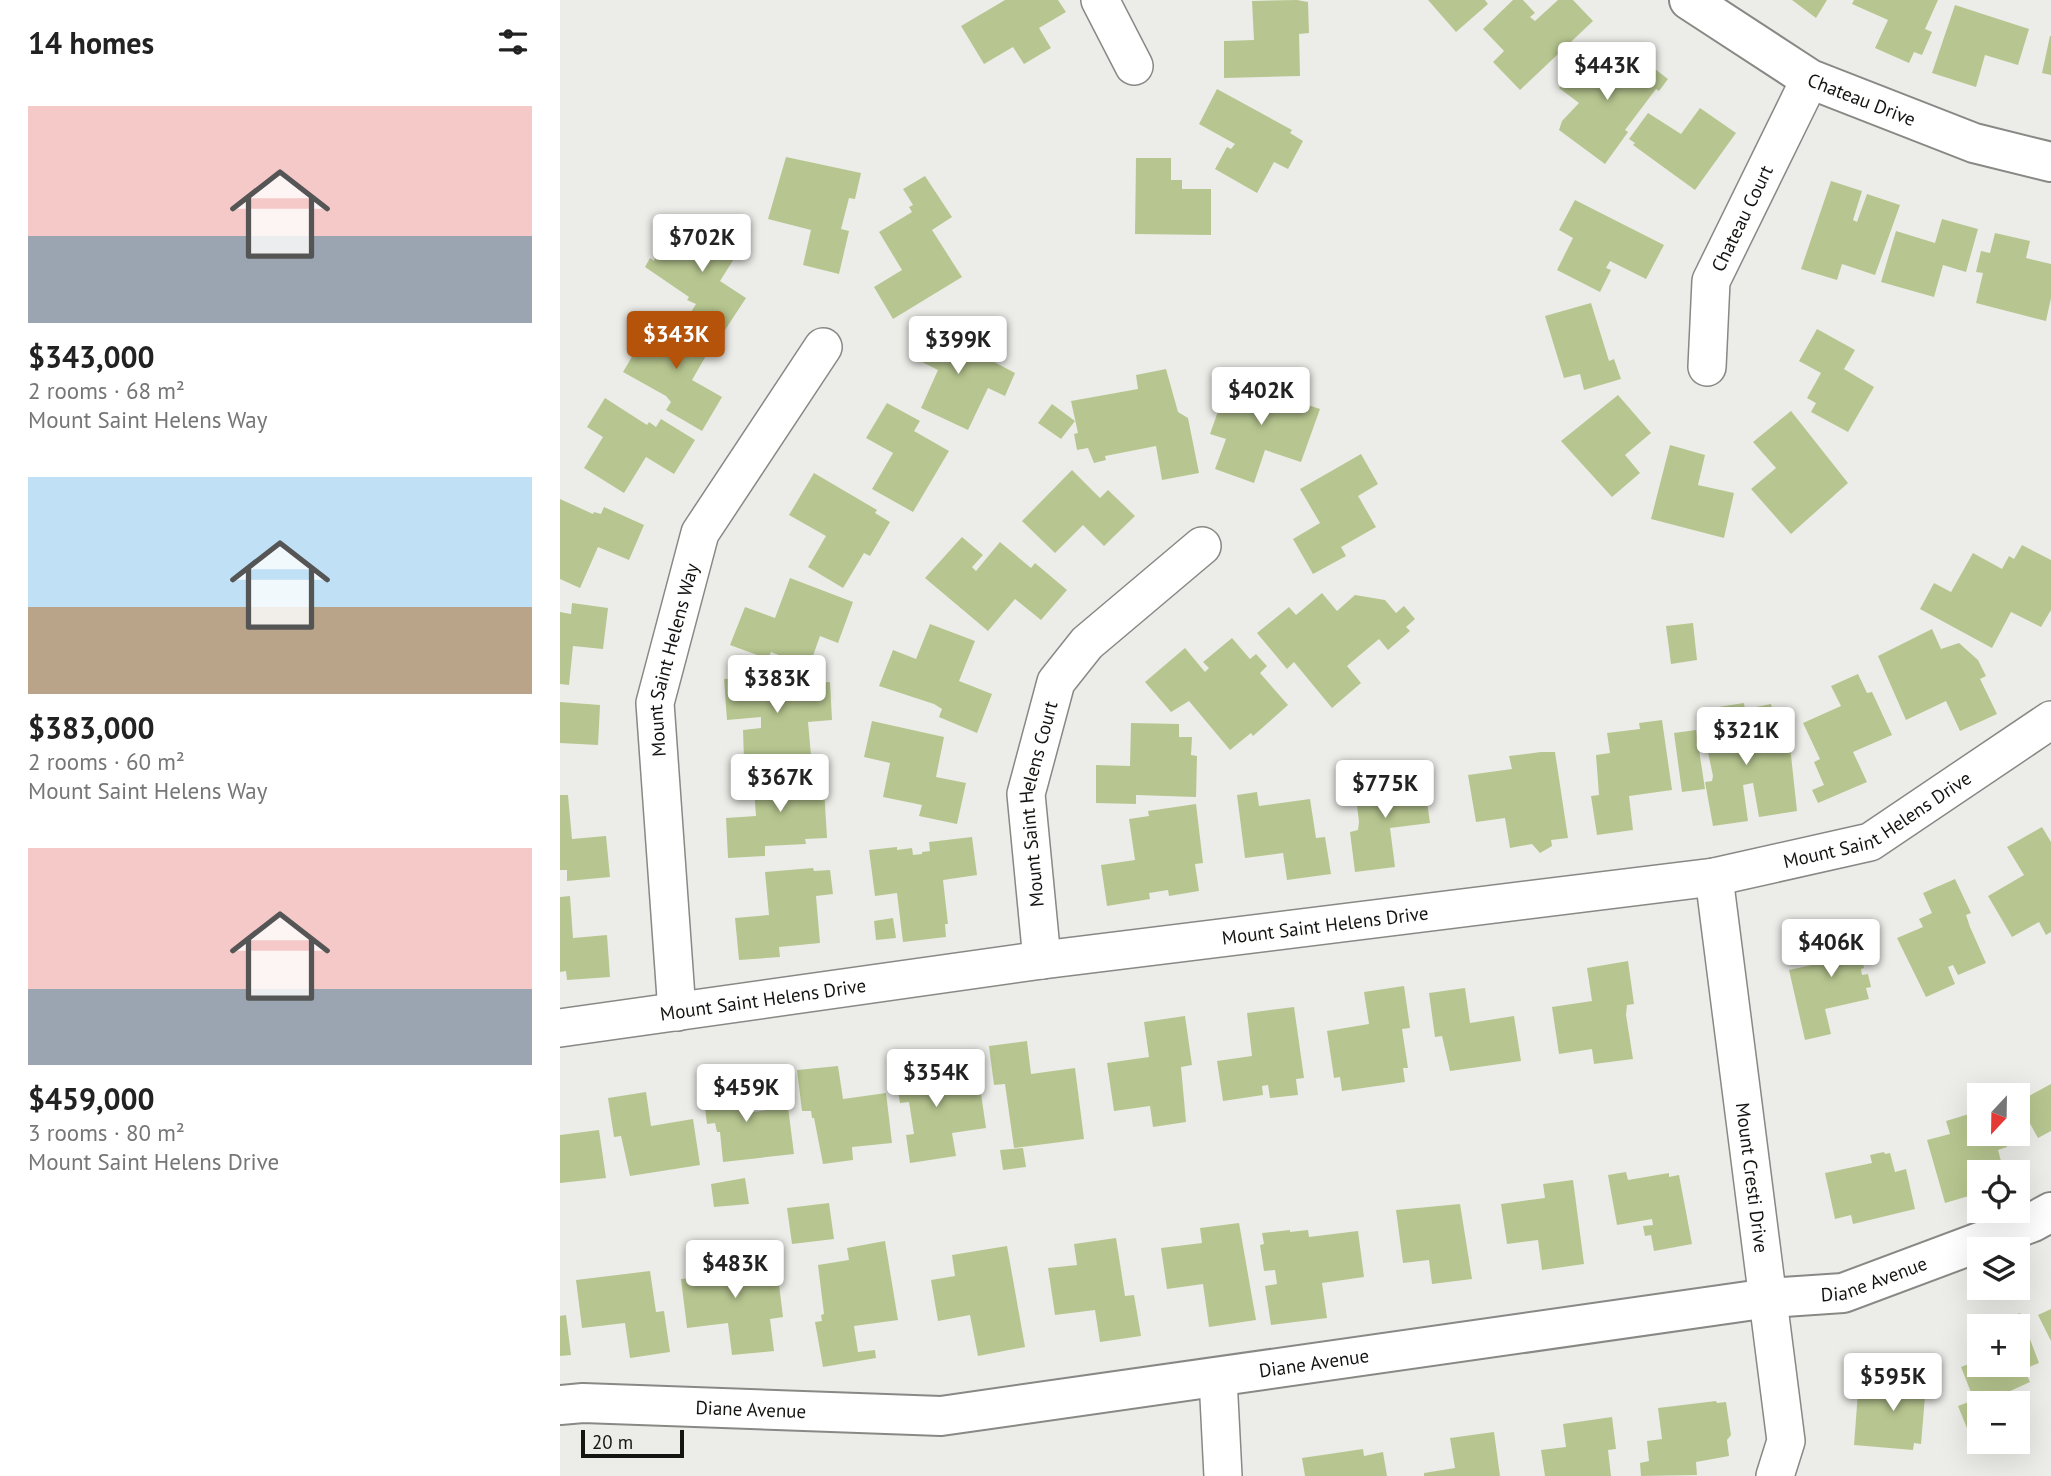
<!DOCTYPE html>
<html lang="en">
<head>
<meta charset="utf-8">
<style>
  :root { --surface:#fff; --page:#f6f6f6; --text:#222; --muted:#767676; --accent:#b45309 }
  body { margin:0; font-family:"PT Sans",sans-serif; background:var(--page); color:var(--text); height:100vh; display:flex; flex-direction:column; font-size:26px; white-space:nowrap }
  * { box-sizing:border-box; margin:0 }
  p { font-size:23px; color:var(--muted) }
  .icon { flex:none; width:38px; height:38px; fill:none; stroke:currentColor; stroke-width:2; stroke-linecap:round; stroke-linejoin:round }
  .map { position:relative; flex:1; overflow:hidden }
  .side { display:flex; flex-direction:column; background:var(--surface); width:560px }
  .side>* { flex:none }
  .needle { width:46px; rotate:202deg }
  .buttons { position:absolute; left:1407px; top:1083px; display:grid; gap:14px }
  .buttons a { display:grid; place-items:center; width:63px; height:63px; border-radius:0px; background:var(--surface); box-shadow:0 7px 28px #0002; font-size:35px }
  .scale { position:absolute; left:21px; bottom:18px; width:103px; box-sizing:border-box; padding-left:7px; border:4px solid #141412; border-top:0; font-size:19px; line-height:24px; white-space:nowrap; color:#141412; -webkit-text-stroke:5px #ecede8; paint-order:stroke }
  .price { position:absolute; translate:-50% -60px; padding:0 16px; border-radius:7px; background:#fff; color:#222; font-size:23px; line-height:46px; filter:drop-shadow(0 2px 4px #0008) }
  .price::after { content:''; position:absolute; left:50%; top:42px; width:21px; height:16px; margin-left:-10px; background:inherit; clip-path:polygon(0 0,100% 0,50% 100%) }
  .price.selected { background:var(--accent); color:#fff }
  ul { padding:0; list-style:none }
  li { display:grid; align-content:center; gap:14px; height:371px; padding:0 28px }
  li span { display:grid; place-items:center; height:217px; border-radius:0px; color:#555 }
  li>.icon { margin-inline-start:auto }
  span .icon { width:126px; height:126px; fill:#fffc; stroke-width:1 }
  li b { font-size:30px }
  h2 { display:flex; justify-content:space-between; align-items:center; height:84px; padding:0 28px; font-size:30px }
  main { display:flex; flex:1; min-height:0 }
  .map>svg:first-child { display:block }
</style>
</head>
<body>
<main>
<section class="side">
<h2>14 homes<svg class="icon" aria-label="filters" viewBox="0 0 24 24"><path d="M4 7h16M4 17h16"/><circle cx="9" cy="7" r="2"/><circle cx="15" cy="17" r="2"/></svg></h2>
<ul>
<li><span style="background:linear-gradient(#f6c9c9 60%,#9aa5b1 0)"><svg class="icon" aria-label="home" viewBox="0 0 24 24"><path d="M3 11l9-7 9 7M6 9v11h12V9"/></svg></span><div><b>$343,000</b><p>2 rooms · 68 m²</p><p>Mount Saint Helens Way</p></div></li>
<li><span style="background:linear-gradient(#bfe0f5 60%,#b9a48a 0)"><svg class="icon" aria-label="home" viewBox="0 0 24 24"><path d="M3 11l9-7 9 7M6 9v11h12V9"/></svg></span><div><b>$383,000</b><p>2 rooms · 60 m²</p><p>Mount Saint Helens Way</p></div></li>
<li><span style="background:linear-gradient(#f6c9c9 65%,#9aa5b1 0)"><svg class="icon" aria-label="home" viewBox="0 0 24 24"><path d="M3 11l9-7 9 7M6 9v11h12V9"/></svg></span><div><b>$459,000</b><p>3 rooms · 80 m²</p><p>Mount Saint Helens Drive</p></div></li>
</ul>
</section>
<div class="map">
<svg width="1491" height="1476" viewBox="0 0 1491 1476">
  <rect width="100%" height="100%" fill="#ecede8"/>
  <path fill="#b7c690" d="M 445,0 L 498,0 L 506,12 L 479,28 L 491,48 L 464,64 L 453,47 L 424,64 L 401,26 Z
    M 737,0 L 748,2 L 749,33 L 739,34 L 740,76 L 664,78 L 664,41 L 694,40 L 692,1 Z
    M 868,0 L 925,0 L 928,4 L 896,32 Z
    M 953,0 L 963,0 L 975,13 L 970,17 L 975,21 L 998,0 L 1013,0 L 1033,21 L 960,90 L 933,62 L 944,51 L 923,29 Z
    M 1232,0 L 1267,0 L 1256,18 Z
    M 1294,0 L 1378,0 L 1365,29 L 1372,32 L 1362,55 L 1354,52 L 1349,63 L 1315,48 L 1328,20 L 1292,4 Z
    M 1395,5 L 1469,29 L 1458,65 L 1425,55 L 1416,87 L 1372,73 Z
    M 1490,36 L 1491,36 L 1491,75 L 1482,73 Z
    M 1069,49 L 1108,79 L 1099,91 L 1096,89 L 1065,130 L 1068,132 L 1045,164 L 999,130 L 1002,121 L 1019,103 L 999,88 L 1023,55 L 1049,75 Z
    M 657,89 L 732,130 L 730,133 L 743,141 L 728,169 L 714,162 L 697,193 L 655,169 L 667,147 L 671,149 L 675,144 L 639,124 Z
    M 1140,108 L 1176,133 L 1135,190 L 1073,145 L 1075,143 L 1069,139 L 1088,113 L 1121,134 Z
    M 226,157 L 301,173 L 295,199 L 289,198 L 281,229 L 289,231 L 279,274 L 243,265 L 251,230 L 208,219 Z
    M 576,158 L 611,158 L 611,180 L 622,180 L 622,189 L 651,189 L 651,235 L 575,234 Z
    M 365,176 L 392,217 L 372,230 L 402,277 L 333,319 L 314,287 L 342,270 L 319,232 L 352,212 L 349,207 L 353,205 L 343,189 Z
    M 1271,181 L 1302,191 L 1293,220 L 1297,222 L 1307,194 L 1340,205 L 1315,275 L 1282,264 L 1277,280 L 1241,269 Z
    M 1015,200 L 1104,245 L 1086,279 L 1050,261 L 1046,268 L 1051,270 L 1040,292 L 997,270 L 1013,238 L 999,230 Z
    M 1382,219 L 1418,229 L 1406,272 L 1383,265 L 1374,297 L 1321,282 L 1336,231 L 1375,243 Z
    M 141,221 L 182,246 L 160,281 L 186,298 L 163,333 L 131,312 L 136,304 L 127,300 L 129,297 L 85,267 L 90,258 L 94,261 L 102,240 L 121,252 Z
    M 1435,233 L 1470,241 L 1466,258 L 1491,264 L 1491,298 L 1486,321 L 1416,303 L 1423,273 L 1416,272 L 1421,251 L 1430,253 Z
    M 1031,303 L 1049,361 L 1054,359 L 1061,379 L 1024,390 L 1020,374 L 1004,378 L 985,316 Z
    M 114,316 L 155,340 L 132,380 L 162,397 L 142,431 L 106,410 L 111,402 L 106,396 L 63,372 L 87,331 L 101,339 Z
    M 371,320 L 406,337 L 402,345 L 455,373 L 445,396 L 428,388 L 408,430 L 361,408 L 378,370 L 354,358 Z
    M 1257,329 L 1295,350 L 1284,369 L 1314,387 L 1288,432 L 1251,412 L 1256,403 L 1247,398 L 1261,373 L 1239,361 Z
    M 606,369 L 618,412 L 628,418 L 639,473 L 602,480 L 596,446 L 545,456 L 546,460 L 534,463 L 528,448 L 517,450 L 514,434 L 518,433 L 511,401 L 578,389 L 576,375 Z
    M 703,373 L 734,384 L 726,407 L 733,409 L 736,401 L 760,409 L 741,462 L 705,450 L 694,483 L 655,469 L 666,439 L 650,434 L 668,383 L 696,392 Z
    M 1058,395 L 1091,433 L 1065,455 L 1080,473 L 1052,497 L 1001,441 Z
    M 45,398 L 87,425 L 89,422 L 96,427 L 101,419 L 135,440 L 114,474 L 86,457 L 64,493 L 24,468 L 43,437 L 27,427 Z
    M 327,403 L 360,421 L 354,431 L 389,451 L 353,512 L 312,489 L 333,453 L 306,438 Z
    M 492,404 L 515,421 L 501,439 L 478,423 Z
    M 1231,411 L 1288,483 L 1231,534 L 1191,489 L 1216,468 L 1193,442 Z
    M 1110,445 L 1145,455 L 1138,485 L 1174,493 L 1164,538 L 1091,519 Z
    M 801,454 L 818,484 L 798,496 L 816,527 L 781,547 L 786,556 L 753,574 L 733,539 L 760,523 L 740,489 Z
    M 512,470 L 540,498 L 548,490 L 575,516 L 544,546 L 523,525 L 495,553 L 462,521 Z
    M 254,473 L 317,510 L 315,513 L 330,522 L 310,556 L 304,553 L 283,588 L 248,567 L 266,536 L 229,515 Z
    M 0,499 L 33,514 L 34,512 L 41,514 L 44,507 L 84,525 L 69,560 L 38,547 L 20,588 L 0,579 Z
    M 402,537 L 423,555 L 412,567 L 416,571 L 440,542 L 471,568 L 475,563 L 507,590 L 481,620 L 455,599 L 428,631 L 365,578 Z
    M 1462,545 L 1491,560 L 1491,610 L 1481,627 L 1451,612 L 1432,648 L 1360,609 L 1374,583 L 1391,592 L 1413,553 L 1442,569 L 1449,556 L 1454,559 Z
    M 230,578 L 293,602 L 278,643 L 260,636 L 249,667 L 211,652 L 208,659 L 170,645 L 185,607 L 215,618 Z
    M 762,593 L 777,611 L 795,595 L 825,600 L 836,613 L 844,606 L 855,619 L 846,627 L 850,631 L 828,650 L 819,639 L 787,666 L 801,683 L 772,708 L 734,662 L 727,669 L 697,633 L 729,607 L 736,615 Z
    M 12,603 L 48,608 L 43,649 L 13,646 L 9,685 L 0,684 L 0,612 L 11,614 Z
    M 1133,623 L 1137,660 L 1111,664 L 1106,626 Z
    M 370,624 L 415,641 L 399,681 L 432,694 L 417,733 L 379,717 L 382,709 L 374,704 L 319,686 L 333,650 L 356,659 Z
    M 1372,629 L 1381,649 L 1399,643 L 1418,660 L 1426,676 L 1420,679 L 1437,714 L 1400,731 L 1386,701 L 1346,720 L 1318,656 Z
    M 672,638 L 690,659 L 696,654 L 707,666 L 700,673 L 728,705 L 693,736 L 691,733 L 670,750 L 629,701 L 611,712 L 585,682 L 625,648 L 645,672 L 649,668 L 643,662 Z
    M 1298,674 L 1307,693 L 1312,692 L 1332,735 L 1293,752 L 1307,782 L 1258,803 L 1252,790 L 1264,785 L 1254,762 L 1260,759 L 1243,723 L 1281,706 L 1271,686 Z
    M 207,676 L 207,686 L 270,682 L 272,720 L 248,722 L 251,755 L 184,760 L 183,730 L 201,728 L 201,717 L 167,720 L 164,679 Z
    M 0,702 L 40,705 L 38,745 L 0,743 Z
    M 1184,703 L 1189,735 L 1223,730 L 1226,747 L 1230,746 L 1237,811 L 1199,817 L 1193,783 L 1183,785 L 1188,821 L 1153,826 L 1145,782 L 1152,781 L 1153,776 L 1139,710 Z
    M 1211,704 L 1216,725 L 1195,730 L 1191,708 Z
    M 1102,720 L 1112,790 L 1069,796 L 1073,830 L 1037,835 L 1031,796 L 1039,795 L 1036,755 L 1050,753 L 1047,733 L 1080,729 L 1079,723 Z
    M 312,721 L 384,737 L 376,777 L 406,783 L 397,824 L 359,816 L 362,805 L 323,797 L 330,763 L 304,757 Z
    M 571,723 L 619,724 L 619,737 L 632,737 L 631,755 L 637,756 L 636,797 L 576,795 L 576,804 L 536,803 L 536,765 L 570,766 Z
    M 1136,730 L 1145,789 L 1122,792 L 1114,733 Z
    M 981,752 L 995,752 L 1008,838 L 991,840 L 992,846 L 980,853 L 972,844 L 950,848 L 945,818 L 916,822 L 908,775 L 952,769 L 949,756 Z
    M 263,771 L 267,838 L 245,839 L 246,844 L 205,846 L 205,856 L 168,858 L 166,818 L 196,816 L 193,775 Z
    M 815,780 L 815,787 L 864,780 L 870,823 L 830,828 L 835,867 L 795,872 L 790,832 L 798,830 L 799,822 L 795,789 L 799,789 L 798,782 Z
    M 697,792 L 699,806 L 750,799 L 756,838 L 765,837 L 771,874 L 727,880 L 723,853 L 685,858 L 677,795 Z
    M 0,795 L 8,795 L 12,839 L 46,836 L 50,877 L 7,881 L 7,870 L 0,870 Z
    M 636,804 L 643,863 L 635,864 L 639,891 L 609,896 L 608,890 L 589,893 L 590,899 L 547,906 L 541,865 L 575,860 L 569,819 L 589,816 L 588,811 Z
    M 1482,827 L 1491,842 L 1491,932 L 1486,935 L 1479,922 L 1452,937 L 1428,896 L 1464,875 L 1447,847 Z
    M 412,837 L 417,875 L 383,880 L 388,924 L 385,924 L 386,937 L 343,942 L 337,893 L 315,896 L 309,850 L 337,847 L 337,850 L 352,848 L 353,855 L 362,854 L 362,852 L 370,851 L 369,842 Z
    M 253,868 L 254,871 L 270,870 L 273,894 L 256,896 L 260,943 L 219,947 L 220,957 L 179,960 L 175,918 L 209,915 L 205,872 Z
    M 1395,879 L 1411,913 L 1406,915 L 1410,927 L 1426,963 L 1398,975 L 1393,965 L 1388,967 L 1395,984 L 1366,997 L 1337,938 L 1363,927 L 1359,919 L 1372,913 L 1363,893 Z
    M 10,896 L 13,938 L 47,935 L 50,977 L 7,980 L 6,971 L 0,972 L 0,897 Z
    M 333,918 L 336,938 L 316,940 L 314,921 Z
    M 1297,920 L 1306,958 L 1302,959 L 1304,968 L 1301,969 L 1302,975 L 1308,974 L 1311,987 L 1306,988 L 1309,999 L 1265,1009 L 1271,1034 L 1245,1040 L 1229,970 L 1270,961 L 1263,927 Z
    M 1068,961 L 1074,1004 L 1067,1005 L 1066,1015 L 1073,1059 L 1034,1064 L 1032,1049 L 999,1054 L 992,1007 L 1032,1001 L 1027,968 Z
    M 844,986 L 850,1028 L 842,1029 L 848,1068 L 843,1068 L 845,1082 L 782,1091 L 780,1077 L 774,1078 L 767,1031 L 809,1024 L 804,992 Z
    M 905,988 L 910,1023 L 954,1016 L 961,1061 L 890,1071 L 882,1036 L 875,1037 L 869,993 Z
    M 734,1007 L 744,1078 L 736,1079 L 738,1095 L 710,1098 L 708,1085 L 702,1086 L 703,1095 L 663,1101 L 657,1061 L 692,1056 L 687,1013 Z
    M 625,1016 L 632,1065 L 621,1067 L 626,1122 L 593,1127 L 590,1106 L 554,1111 L 547,1063 L 589,1057 L 584,1022 Z
    M 467,1041 L 471,1074 L 515,1068 L 524,1139 L 454,1148 L 445,1084 L 434,1085 L 429,1046 Z
    M 370,1053 L 375,1088 L 419,1080 L 426,1128 L 392,1133 L 396,1156 L 350,1163 L 346,1135 L 354,1134 L 349,1102 L 340,1103 L 333,1058 Z
    M 278,1066 L 283,1099 L 326,1093 L 332,1143 L 292,1147 L 293,1160 L 263,1164 L 254,1118 L 252,1118 L 251,1111 L 242,1111 L 237,1070 Z
    M 183,1079 L 187,1113 L 228,1107 L 234,1154 L 163,1162 L 160,1132 L 157,1132 L 155,1123 L 147,1124 L 142,1084 Z
    M 1491,1084 L 1491,1131 L 1478,1138 L 1458,1102 Z
    M 86,1092 L 91,1126 L 133,1119 L 140,1165 L 70,1176 L 61,1136 L 54,1137 L 48,1098 Z
    M 1419,1111 L 1419,1134 L 1443,1134 L 1447,1147 L 1438,1150 L 1441,1161 L 1418,1168 L 1419,1193 L 1385,1203 L 1367,1140 L 1390,1134 L 1386,1121 Z
    M 39,1130 L 46,1178 L 0,1183 L 0,1135 Z
    M 463,1148 L 466,1167 L 443,1170 L 440,1150 Z
    M 1324,1152 L 1325,1154 L 1330,1153 L 1335,1172 L 1346,1169 L 1355,1209 L 1293,1224 L 1291,1215 L 1275,1219 L 1265,1173 L 1312,1163 L 1310,1155 Z
    M 1066,1172 L 1068,1180 L 1109,1173 L 1109,1177 L 1119,1175 L 1132,1244 L 1094,1251 L 1091,1235 L 1085,1236 L 1083,1226 L 1093,1225 L 1092,1219 L 1057,1225 L 1048,1175 Z
    M 185,1178 L 189,1204 L 154,1207 L 151,1184 Z
    M 1013,1180 L 1024,1264 L 982,1270 L 978,1240 L 947,1244 L 941,1204 L 985,1198 L 983,1184 Z
    M 269,1203 L 274,1239 L 232,1244 L 227,1208 Z
    M 900,1204 L 912,1279 L 872,1284 L 869,1260 L 843,1263 L 836,1210 Z
    M 679,1223 L 696,1320 L 649,1327 L 643,1284 L 607,1289 L 601,1248 L 642,1243 L 640,1228 Z
    M 730,1230 L 730,1232 L 748,1230 L 749,1237 L 798,1231 L 804,1277 L 762,1283 L 767,1318 L 711,1325 L 705,1286 L 717,1284 L 715,1270 L 704,1271 L 700,1245 L 704,1244 L 702,1233 Z
    M 556,1238 L 565,1296 L 574,1295 L 581,1336 L 540,1342 L 535,1310 L 495,1315 L 488,1268 L 517,1265 L 514,1244 Z
    M 325,1241 L 338,1320 L 294,1326 L 298,1352 L 315,1350 L 316,1358 L 263,1367 L 255,1322 L 262,1321 L 261,1315 L 264,1314 L 258,1265 L 289,1260 L 287,1248 Z
    M 447,1246 L 465,1347 L 418,1356 L 410,1315 L 378,1321 L 371,1280 L 395,1276 L 392,1255 Z
    M 188,1247 L 191,1271 L 217,1268 L 223,1317 L 210,1319 L 214,1351 L 172,1355 L 168,1323 L 127,1328 L 121,1279 L 149,1276 L 146,1251 Z
    M 90,1271 L 96,1312 L 104,1311 L 110,1352 L 70,1358 L 65,1323 L 22,1328 L 16,1280 Z
    M 1491,1309 L 1491,1341 L 1478,1315 Z
    M 1460,1313 L 1479,1363 L 1464,1369 L 1470,1382 L 1435,1398 L 1437,1404 L 1419,1404 L 1419,1434 L 1411,1438 L 1398,1406 L 1414,1400 L 1401,1367 L 1419,1360 L 1419,1365 L 1458,1365 L 1458,1326 L 1425,1326 Z
    M 6,1315 L 11,1355 L 0,1356 L 0,1316 Z
    M 1326,1370 L 1367,1373 L 1361,1444 L 1354,1443 L 1353,1450 L 1294,1445 L 1298,1392 L 1324,1394 Z
    M 1156,1401 L 1157,1403 L 1166,1402 L 1171,1435 L 1167,1440 L 1169,1456 L 1136,1462 L 1137,1475 L 1081,1476 L 1080,1463 L 1089,1461 L 1087,1441 L 1102,1439 L 1098,1408 Z
    M 1052,1417 L 1056,1449 L 1048,1450 L 1051,1476 L 985,1476 L 981,1450 L 1006,1447 L 1003,1424 Z
    M 934,1432 L 940,1476 L 864,1476 L 864,1473 L 895,1468 L 890,1438 Z
    M 803,1449 L 804,1456 L 823,1452 L 827,1476 L 745,1476 L 742,1458 Z"/>
  <g fill="none" stroke-linecap="round" stroke-linejoin="round">
    <g stroke="#888985" stroke-width="40">
      <g id="minor">
        <path d="M 540,0 L 574,66"/>
        <path id="s1" d="M 1147,367 L 1151,281 L 1250,79"/>
        <path id="s2" d="M 1154,877 L 1226,1441 L 1215,1476"/>
        <path id="s3" d="M 482,960 L 466,794 L 496,682 L 527,643 L 642,546"/>
        <path id="s4" d="M 117,1012 L 95,703 L 140,533 L 263,347"/>
        <path id="s5" d="M 0,1028 L 482,960 L 1154,877 L 1310,842 L 1491,720"/>
        <path d="M 658,1378 L 663,1476"/>
      </g>
    </g>
    <g stroke="#888985" stroke-width="42">
      <g id="tertiary">
        <path id="s6" d="M 1129,0 L 1250,79 L 1414,143 L 1491,162"/>
        <path id="s7" d="M 0,1405 L 23,1403 L 381,1416 L 1209,1298 L 1283,1293 L 1473,1222 L 1491,1212"/>
      </g>
    </g>
    <use href="#minor" stroke="#fff" stroke-width="37"/>
    <use href="#tertiary" stroke="#fff" stroke-width="38"/>
  </g>
  <g text-anchor="middle" dominant-baseline="central" stroke-width="5" stroke-linejoin="round" paint-order="stroke">
    <g font-size="19" fill="#141412" stroke="#ecede8">
      <text stroke="none"><textPath href="#s6" startOffset="200">Chateau Drive</textPath></text>
      <text stroke="none"><textPath href="#s1" startOffset="156">Chateau Court</textPath></text>
      <text stroke="none"><textPath href="#s4" startOffset="355">Mount Saint Helens Way</textPath></text>
      <text stroke="none"><textPath href="#s3" startOffset="158">Mount Saint Helens Court</textPath></text>
      <text stroke="none"><textPath href="#s5" startOffset="1339">Mount Saint Helens Drive</textPath></text>
      <text stroke="none"><textPath href="#s5" startOffset="772">Mount Saint Helens Drive</textPath></text>
      <text stroke="none"><textPath href="#s5" startOffset="205">Mount Saint Helens Drive</textPath></text>
      <text stroke="none"><textPath href="#s2" startOffset="303">Mount Cresti Drive</textPath></text>
      <text stroke="none"><textPath href="#s7" startOffset="1325">Diane Avenue</textPath></text>
      <text stroke="none"><textPath href="#s7" startOffset="758">Diane Avenue</textPath></text>
      <text stroke="none"><textPath href="#s7" startOffset="191">Diane Avenue</textPath></text>
    </g>
  </g>
</svg>
<div class="buttons">
<a><svg class="needle" viewBox="-14 -14 28 28"><path d="M0-13l5 13h-10z" fill="#e53935"/><path d="M0 13l5-13h-10z" fill="#767676"/></svg></a>
<a><svg class="icon" aria-label="locate" viewBox="0 0 24 24"><circle cx="12" cy="12" r="6"/><path d="M12 2v4M12 18v4M2 12h4M18 12h4"/></svg></a>
<a><svg class="icon" aria-label="layers" viewBox="0 0 24 24"><path d="M12 4l9 5-9 5-9-5zM3 14l9 5 9-5"/></svg></a>
<a>+</a>
<a>−</a>
</div>
<div class="scale">20 m</div>
<b class="price" style="left:1047px;top:102px">$443K</b>
<b class="price" style="left:142px;top:274px">$702K</b>
<b class="price selected" style="left:116px;top:371px">$343K</b>
<b class="price" style="left:398px;top:376px">$399K</b>
<b class="price" style="left:701px;top:427px">$402K</b>
<b class="price" style="left:217px;top:715px">$383K</b>
<b class="price" style="left:1186px;top:767px">$321K</b>
<b class="price" style="left:220px;top:814px">$367K</b>
<b class="price" style="left:825px;top:820px">$775K</b>
<b class="price" style="left:1271px;top:979px">$406K</b>
<b class="price" style="left:376px;top:1109px">$354K</b>
<b class="price" style="left:186px;top:1124px">$459K</b>
<b class="price" style="left:175px;top:1300px">$483K</b>
<b class="price" style="left:1333px;top:1413px">$595K</b>
</div>
</main>
</body>
</html>
